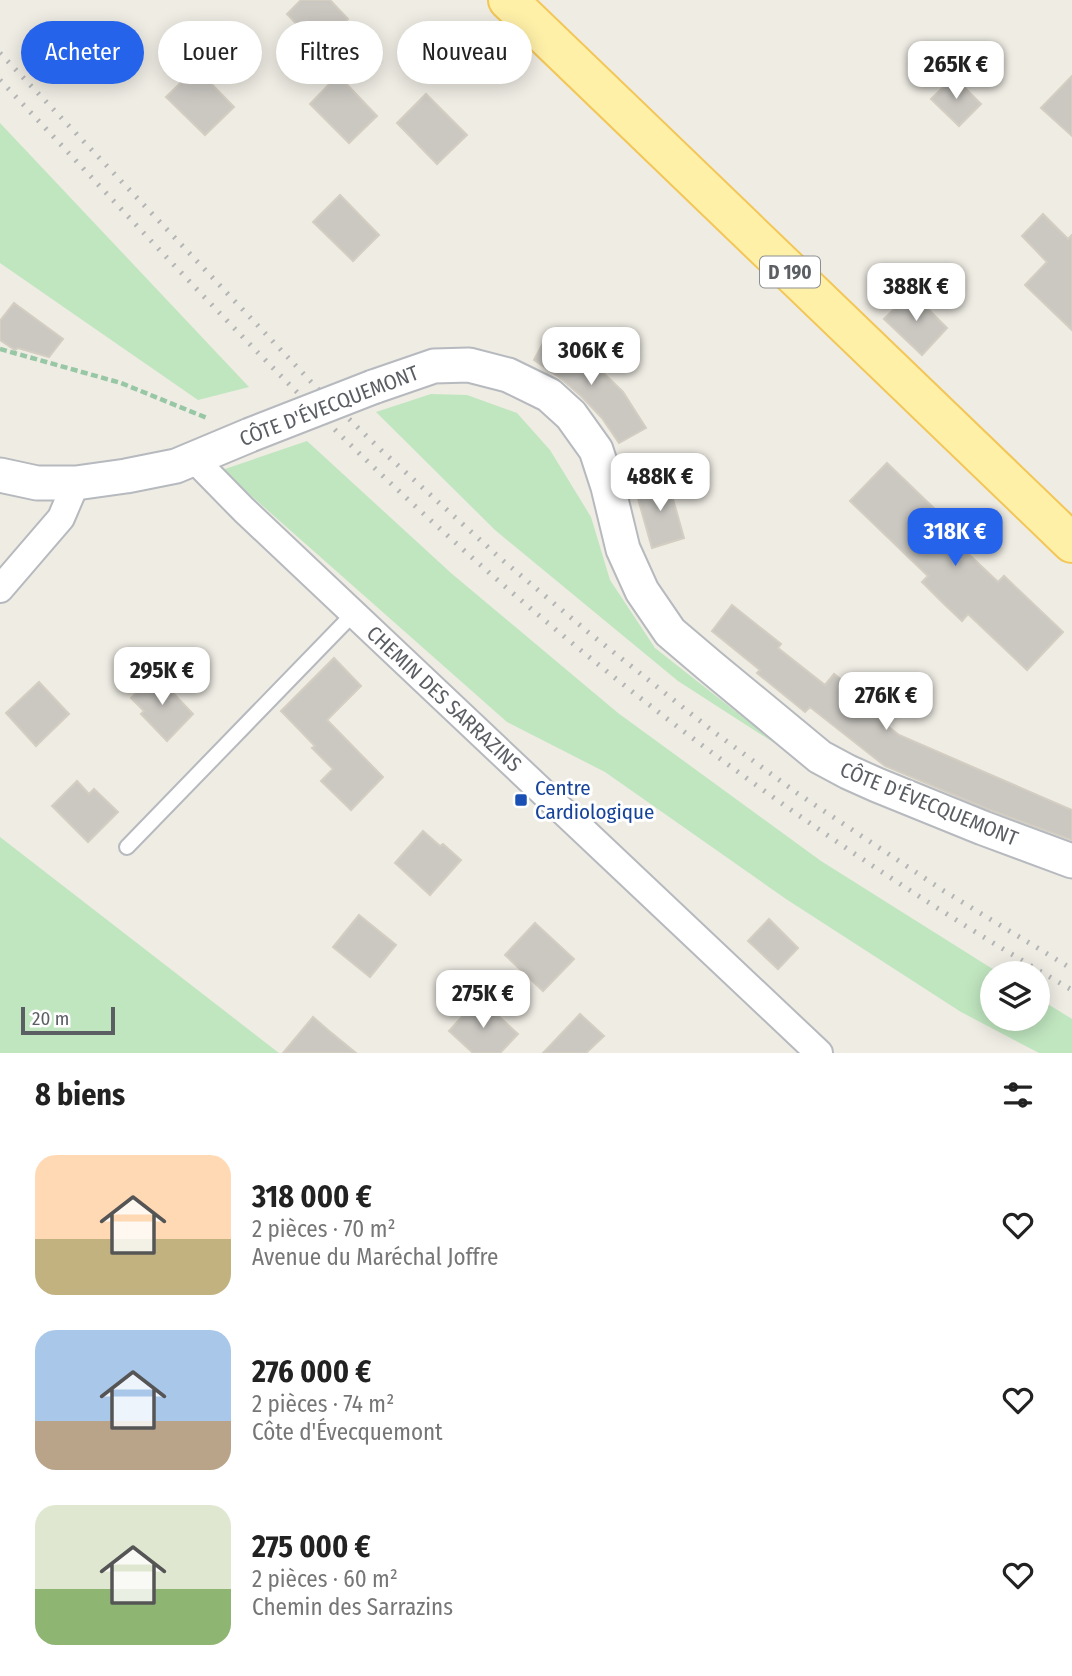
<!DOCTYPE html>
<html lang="fr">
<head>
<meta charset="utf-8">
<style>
  :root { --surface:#fff; --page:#f2f2f2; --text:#222; --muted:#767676; --accent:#2563eb }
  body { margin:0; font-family:"Fira Sans Condensed",sans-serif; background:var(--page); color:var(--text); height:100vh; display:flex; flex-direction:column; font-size:26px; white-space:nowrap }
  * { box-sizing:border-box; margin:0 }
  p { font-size:23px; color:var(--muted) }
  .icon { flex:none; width:38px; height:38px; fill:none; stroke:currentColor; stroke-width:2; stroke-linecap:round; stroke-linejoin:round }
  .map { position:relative; height:1053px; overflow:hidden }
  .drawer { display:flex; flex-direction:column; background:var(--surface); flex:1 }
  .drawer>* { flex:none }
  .top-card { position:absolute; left:21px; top:21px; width:700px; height:63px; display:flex; gap:14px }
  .controls { position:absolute; left:980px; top:961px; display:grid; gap:14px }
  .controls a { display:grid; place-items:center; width:70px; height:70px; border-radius:50%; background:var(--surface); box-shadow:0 4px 18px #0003; font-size:35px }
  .scale { position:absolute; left:21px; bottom:18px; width:94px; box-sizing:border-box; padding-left:7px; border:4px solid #5b5f64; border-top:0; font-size:19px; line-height:24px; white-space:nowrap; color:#5b5f64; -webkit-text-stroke:5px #fff; paint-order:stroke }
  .price { position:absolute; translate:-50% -60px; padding:0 16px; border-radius:14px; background:#fff; color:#222; font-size:23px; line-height:46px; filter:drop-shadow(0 2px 4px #0008) }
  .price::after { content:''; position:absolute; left:50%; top:42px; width:21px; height:16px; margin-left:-10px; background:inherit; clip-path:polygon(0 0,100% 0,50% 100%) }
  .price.selected { background:var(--accent); color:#fff }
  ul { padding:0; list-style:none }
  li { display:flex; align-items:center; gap:21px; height:175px; padding:0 35px }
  li span { display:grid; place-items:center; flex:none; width:196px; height:140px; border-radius:21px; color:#555 }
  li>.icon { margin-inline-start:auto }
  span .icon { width:84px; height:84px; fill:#fffc; stroke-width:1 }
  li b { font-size:30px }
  h2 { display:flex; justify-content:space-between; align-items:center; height:84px; padding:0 35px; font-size:30px }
  .tag { padding:0 24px; border-radius:32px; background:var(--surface); box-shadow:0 4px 18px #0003; font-size:24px; line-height:63px }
  .tag.selected { background:var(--accent); color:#fff }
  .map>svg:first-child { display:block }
</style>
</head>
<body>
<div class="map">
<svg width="1072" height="1053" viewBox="0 0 1072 1053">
  <rect width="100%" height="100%" fill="#eeece3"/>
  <path fill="#c0e6bf" d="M 0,123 L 249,387 L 198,400 L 0,263 Z
    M 431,394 L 467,395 L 517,413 L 550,450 L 591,517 L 610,580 L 655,648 L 782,748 L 678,681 L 495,530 L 376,412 Z
    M 307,441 L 451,573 L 618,713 L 821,861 L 999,973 L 992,973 L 992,1018 L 1038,1018 L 1038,998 L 1072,1019 L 1072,1053 L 1039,1053 L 961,1012 L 786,899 L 605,772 L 507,722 L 222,470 Z
    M 0,837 L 279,1053 L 0,1053 Z"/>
  <path fill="#cbc8c2" stroke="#d3cdc2" stroke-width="2" d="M 301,0 L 330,0 L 348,19 L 319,48 L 287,14 Z
    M 196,68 L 234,107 L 205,135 L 166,97 Z
    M 338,75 L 377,116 L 349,143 L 310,104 Z
    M 1072,76 L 1072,136 L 1041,108 Z
    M 954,77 L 981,104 L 959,126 L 931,99 Z
    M 426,94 L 467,135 L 437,164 L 397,123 Z
    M 340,195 L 379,235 L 353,261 L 313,222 Z
    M 1043,214 L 1068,239 L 1072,235 L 1072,330 L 1025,285 L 1047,262 L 1022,236 Z
    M 911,292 L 947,328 L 922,355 L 884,319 Z
    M 14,303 L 63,339 L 49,357 L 18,348 L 15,350 L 0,340 L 0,321 Z
    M 549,332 L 590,360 L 623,392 L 646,428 L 619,443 L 602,418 L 581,396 L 559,377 L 534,360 Z
    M 887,463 L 964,537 L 958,544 L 998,582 L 1004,576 L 1063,632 L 1027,670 L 968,614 L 962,621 L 942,602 L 922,582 L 928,576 L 850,501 Z
    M 667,478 L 684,538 L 652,548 L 635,488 Z
    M 732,605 L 781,644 L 778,648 L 825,685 L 834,674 L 858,693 L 853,699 L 899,735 L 1072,810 L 1072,840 L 990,810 L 885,766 L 810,707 L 805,712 L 757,673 L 760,670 L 712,631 Z
    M 334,658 L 361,686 L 327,720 L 383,777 L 351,810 L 321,781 L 333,769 L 312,748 L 315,746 L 281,711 Z
    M 155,674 L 193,714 L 167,741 L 141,714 L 144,711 L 131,698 Z
    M 39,682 L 69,714 L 36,746 L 6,713 Z
    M 77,781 L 89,794 L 94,789 L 118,812 L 88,842 L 52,806 Z
    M 423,831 L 440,846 L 443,844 L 461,860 L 430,895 L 395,863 Z
    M 359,915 L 396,945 L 370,977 L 333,947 Z
    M 769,919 L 798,948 L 778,969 L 748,941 Z
    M 535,923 L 574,959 L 543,991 L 505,955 Z
    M 479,998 L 518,1034 L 500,1053 L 473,1053 L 449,1031 Z
    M 580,1014 L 604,1036 L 586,1053 L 543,1053 Z
    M 313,1017 L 328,1030 L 356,1053 L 283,1053 Z"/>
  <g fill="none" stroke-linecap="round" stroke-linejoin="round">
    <g stroke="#b6b9be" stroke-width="18">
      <path id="service" d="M 127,847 L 353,614"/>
    </g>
    <g stroke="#b6b9be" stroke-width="30">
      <path id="minor" d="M 193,458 L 244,510 L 819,1053
        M 0,589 L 61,518 L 76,483"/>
    </g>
    <g stroke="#b6b9be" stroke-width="37">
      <path id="tertiary" d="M 373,387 L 434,366 L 469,365 L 508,375 L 549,395 L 571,415 L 596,450 L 608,487 L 623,549 L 642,591 L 670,632 L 710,666 L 820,757 L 848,772 L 877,785 L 983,828 L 1072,861
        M 0,475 L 37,483 L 76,483 L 126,476 L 176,466 L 250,435"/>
    </g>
    <g stroke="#f3c658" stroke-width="42">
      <path id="primary" d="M 508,0 L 1072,543"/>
    </g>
    <path stroke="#98c7a5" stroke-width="4.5" stroke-dasharray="7 3.5" stroke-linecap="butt" d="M 0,349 L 121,383 L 207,418"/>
    <use href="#service" stroke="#fff" stroke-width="14"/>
    <use href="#minor" stroke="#fff" stroke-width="26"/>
    <use href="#tertiary" stroke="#fff" stroke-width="33"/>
    <use href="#primary" stroke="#fff0a8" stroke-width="38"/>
    <path stroke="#b4b5b5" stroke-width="5" stroke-dasharray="2 9" stroke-linecap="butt" d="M 0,53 L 316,387 L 381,450 L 500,558 L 588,632 L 714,732 L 797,793 L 944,891 L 1072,969
      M 0,80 C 143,231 282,386 437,526 C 631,703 845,858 1072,990"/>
    <g stroke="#b6b9be" stroke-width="37" stroke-linecap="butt">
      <path id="tertiary-bridge" d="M 250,435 L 373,387"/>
    </g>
    <use href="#tertiary-bridge" stroke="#fff" stroke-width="33"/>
  </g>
  <rect fill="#1a4fb4" stroke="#fff" stroke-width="2.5" x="514" y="793" width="14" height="14" rx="3.5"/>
  <g text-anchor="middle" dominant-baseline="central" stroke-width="6" stroke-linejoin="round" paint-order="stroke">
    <rect fill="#fff" stroke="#8c8f92" stroke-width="2" x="760" y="256.5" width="60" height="31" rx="5"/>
    <g font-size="19" font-weight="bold" fill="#5b5f64">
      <text x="790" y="272">D 190</text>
    </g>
    <g font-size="21" fill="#5b5f64" stroke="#fff">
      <text transform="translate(329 406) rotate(-21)">CÔTE D'ÉVECQUEMONT</text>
      <text transform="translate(444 699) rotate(43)">CHEMIN DES SARRAZINS</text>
      <text transform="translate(929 804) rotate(22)">CÔTE D'ÉVECQUEMONT</text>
    </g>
    <g font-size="21" fill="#164399" stroke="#fff" text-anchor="start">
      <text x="535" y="788">Centre<tspan x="535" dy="24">Cardiologique</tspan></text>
    </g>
  </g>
</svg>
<div class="controls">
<a><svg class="icon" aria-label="layers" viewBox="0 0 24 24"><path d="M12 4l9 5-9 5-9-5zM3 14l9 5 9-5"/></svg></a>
</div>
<div class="scale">20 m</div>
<b class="price" style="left:956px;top:101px">265K €</b>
<b class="price" style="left:916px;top:323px">388K €</b>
<b class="price" style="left:591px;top:387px">306K €</b>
<b class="price" style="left:660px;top:513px">488K €</b>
<b class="price selected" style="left:955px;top:568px">318K €</b>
<b class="price" style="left:162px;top:707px">295K €</b>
<b class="price" style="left:886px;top:732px">276K €</b>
<b class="price" style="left:483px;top:1030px">275K €</b>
<div class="top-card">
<a class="tag selected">Acheter</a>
<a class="tag">Louer</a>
<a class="tag">Filtres</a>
<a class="tag">Nouveau</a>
</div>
</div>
<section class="drawer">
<h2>8 biens<svg class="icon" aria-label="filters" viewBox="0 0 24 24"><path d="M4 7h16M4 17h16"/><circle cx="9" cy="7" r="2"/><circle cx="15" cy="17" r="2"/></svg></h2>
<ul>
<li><span style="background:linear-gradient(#ffd9b3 60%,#c2b280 0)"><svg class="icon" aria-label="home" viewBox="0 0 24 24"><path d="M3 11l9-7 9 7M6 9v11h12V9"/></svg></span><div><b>318 000 €</b><p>2 pièces · 70 m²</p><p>Avenue du Maréchal Joffre</p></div><svg class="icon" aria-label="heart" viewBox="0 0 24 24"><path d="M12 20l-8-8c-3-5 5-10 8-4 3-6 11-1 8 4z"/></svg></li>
<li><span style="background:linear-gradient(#a9c7e8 65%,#b9a48a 0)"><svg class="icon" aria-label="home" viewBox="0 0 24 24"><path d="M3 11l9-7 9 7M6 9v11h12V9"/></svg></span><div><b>276 000 €</b><p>2 pièces · 74 m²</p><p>Côte d'Évecquemont</p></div><svg class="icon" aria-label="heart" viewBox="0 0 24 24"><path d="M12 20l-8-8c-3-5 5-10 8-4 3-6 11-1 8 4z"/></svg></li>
<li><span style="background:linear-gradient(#dfe7d0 60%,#8fb573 0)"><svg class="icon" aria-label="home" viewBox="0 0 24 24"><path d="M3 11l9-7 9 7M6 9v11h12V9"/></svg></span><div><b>275 000 €</b><p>2 pièces · 60 m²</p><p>Chemin des Sarrazins</p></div><svg class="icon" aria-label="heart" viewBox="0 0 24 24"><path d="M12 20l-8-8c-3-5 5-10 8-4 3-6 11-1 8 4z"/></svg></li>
</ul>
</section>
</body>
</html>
